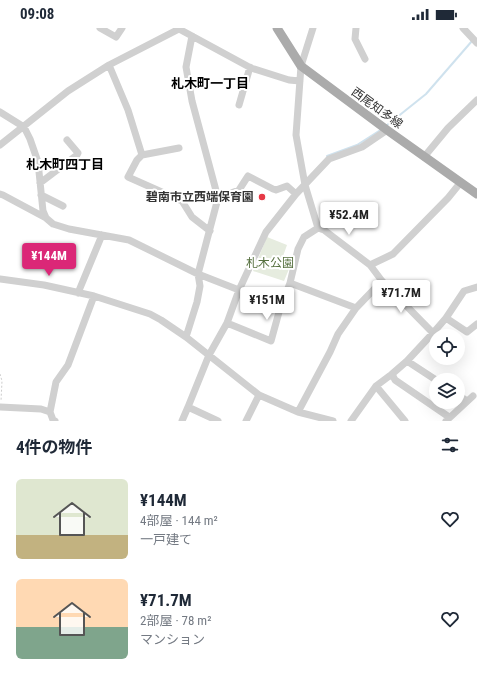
<!DOCTYPE html>
<html lang="ja">
<head>
<meta charset="utf-8">
<style>
  :root { --surface:#fff; --page:#f6f6f7; --text:#1f2937; --muted:#747a83; --accent:#db2777 }
  body { margin:0; font-family:"Roboto Condensed","Noto Sans JP",sans-serif; background:var(--page); color:var(--text); height:100vh; display:flex; flex-direction:column; font-size:15px; white-space:nowrap }
  * { box-sizing:border-box; margin:0 }
  p { font-size:13px; color:var(--muted) }
  .icon { flex:none; width:22px; height:22px; fill:none; stroke:currentColor; stroke-width:2; stroke-linecap:round; stroke-linejoin:round }
  .map { position:relative; height:393px; overflow:hidden }
  .details { display:flex; flex-direction:column; background:var(--surface); flex:1 }
  .details>* { flex:none }
  .tools { position:absolute; left:429px; top:301px; display:grid; gap:8px }
  .tools a { display:grid; place-items:center; width:36px; height:36px; border-radius:50%; background:var(--surface); box-shadow:0 4px 16px #0002; font-size:20px }
  .price { position:absolute; translate:-50% -34px; padding:0 9px; border-radius:4px; background:#fff; color:#222; font-size:13px; line-height:26px; filter:drop-shadow(0 1px 2px #0008) }
  .price::after { content:''; position:absolute; left:50%; top:24px; width:12px; height:9px; margin-left:-6px; background:inherit; clip-path:polygon(0 0,100% 0,50% 100%) }
  .price.current { background:var(--accent); color:#fff }
  ul { padding:0; list-style:none }
  li { display:flex; align-items:center; gap:12px; height:100px; padding:0 16px }
  li span { display:grid; place-items:center; flex:none; width:112px; height:80px; border-radius:6px; color:#555 }
  li>.icon { margin-inline-start:auto }
  span .icon { width:48px; height:48px; fill:#fffc; stroke-width:1 }
  li b { font-size:17px }
  h2 { display:flex; justify-content:space-between; align-items:center; height:48px; padding:0 16px; font-size:17px }
  .status { display:flex; justify-content:space-between; align-items:center; height:28px; padding:0 20px; background:var(--surface); direction:ltr }
  .status svg { height:11px; fill:currentColor }
  .map>svg:first-child { display:block }
</style>
</head>
<body>
<div class="status"><b>09:08</b><svg viewBox="0 0 49 12"><path d="M0 12V9h3v3zM5 12V6h3v6zM10 12V3h3v9zM15 12V0h3v12zM26 1h20v11H26zM47 4h2v5h-2z"/></svg></div>
<div class="map">
<svg width="477" height="393" viewBox="0 0 477 393">
  <rect width="100%" height="100%" fill="#fff"/>
  <path fill="#e6ecdf" d="M 267,209 L 287,217 L 282,231 L 292,234 L 284,253 L 253,243 Z"/>
  <g fill="none" stroke-linecap="round" stroke-linejoin="round">
    <path stroke="#cfe2ee" stroke-width="2" d="M 386,98 L 426,66 L 472,13
      M 327,128 L 357,117 L 382,101"/>
    <path stroke="#cdcdcd" stroke-width="1" stroke-dasharray="2 2" stroke-linecap="butt" d="M 0,346 L 2,353 L 1,373"/>
    <path stroke="#d0d0d0" stroke-width="7" d="M 100,0 L 116,9 L 122,0
      M 313,0 L 301,38 L 296,107 L 305,157 L 318,200
      M 356,0 L 355,11 L 365,31
      M 463,0 L 477,15
      M 179,1 L 251,40 L 289,52 L 300,53
      M 109,37 L 128,82 L 142,127 L 137,132 L 128,149 L 182,173 L 192,189 L 210,203
      M 239,77 L 250,39
      M 0,84 L 24,99 L 30,111 L 38,134 L 43,183 L 46,190 L 53,196 L 69,201 L 129,212 L 198,246 L 239,262
      M 0,117 L 68,63 L 109,37 L 181,0
      M 142,127 L 179,120
      M 424,129 L 448,100 L 477,72
      M 40,155 L 77,127 L 78,125 L 67,112
      M 0,166 L 3,167 L 46,190
      M 41,167 L 63,178
      M 218,170 L 239,162 L 248,148 L 273,161 L 276,162 L 287,158 L 296,166
      M 370,237 L 393,226 L 448,170 L 461,154
      M 0,251 L 44,257 L 94,268 L 150,286 L 161,292 L 186,309 L 259,367 L 298,384 L 333,393
      M 290,255 L 356,280
      M 78,265 L 102,207
      M 446,290 L 467,304 L 477,296
      M 227,295 L 271,313 L 279,284 L 290,255 L 298,221 L 304,209 L 318,200 L 324,202 L 370,237 L 382,253 L 433,305
      M 186,309 L 197,274 L 200,258 L 198,246 L 218,170 L 192,73 L 186,39 L 192,8
      M 407,333 L 436,352
      M 392,346 L 395,352 L 449,389
      M 376,358 L 405,393
      M 458,367 L 467,373
      M 0,379 L 41,381 L 50,384
      M 188,379 L 209,327 L 227,295 L 239,262 L 266,204 L 296,166 L 329,131 L 362,119 L 387,102
      M 298,384 L 330,324 L 338,306 L 356,280 L 382,253
      M 55,393 L 53,392 L 50,384 L 56,354 L 68,337 L 94,268
      M 182,393 L 188,379 L 218,393
      M 246,393 L 259,367
      M 351,393 L 376,358 L 392,346 L 407,333 L 433,305 L 446,290 L 464,263 L 477,259
      M 446,393 L 473,368"/>
    <path stroke="#ababab" stroke-width="9" d="M 277,0 L 301,38 L 387,102 L 477,166"/>
  </g>
  <circle fill="#e63946" stroke="#fff" stroke-width="1.5" cx="262" cy="169" r="4"/>
  <g text-anchor="middle" dominant-baseline="central" stroke-width="4" stroke-linejoin="round" paint-order="stroke">
    <g font-size="12" fill="#333" stroke="#fff">
      <text transform="translate(377 80) rotate(36)">西尾知多線</text>
    </g>
    <g font-size="12" font-weight="bold" fill="#333" stroke="#fff" text-anchor="end">
      <text x="254" y="169">碧南市立西端保育園</text>
    </g>
    <g font-size="12" fill="#56703f" stroke="#fff">
      <text x="270" y="235">札木公園</text>
    </g>
    <g font-size="13" font-weight="bold" fill="#000" stroke="#fff">
      <text x="210" y="55">札木町一丁目</text>
      <text x="65" y="136">札木町四丁目</text>
    </g>
  </g>
</svg>
<div class="tools">
<a><svg class="icon" aria-label="locate" viewBox="0 0 24 24"><circle cx="12" cy="12" r="6"/><path d="M12 2v4M12 18v4M2 12h4M18 12h4"/></svg></a>
<a><svg class="icon" aria-label="layers" viewBox="0 0 24 24"><path d="M12 4l9 5-9 5-9-5zM3 14l9 5 9-5"/></svg></a>
</div>
<b class="price" style="left:349px;top:208px">¥52.4M</b>
<b class="price current" style="left:49px;top:249px">¥144M</b>
<b class="price" style="left:401px;top:286px">¥71.7M</b>
<b class="price" style="left:267px;top:293px">¥151M</b>
</div>
<section class="details">
<h2>4件の物件<svg class="icon" aria-label="filters" viewBox="0 0 24 24"><path d="M4 7h16M4 17h16"/><circle cx="9" cy="7" r="2"/><circle cx="15" cy="17" r="2"/></svg></h2>
<ul>
<li><span style="background:linear-gradient(#dfe7d0 70%,#c2b280 0)"><svg class="icon" aria-label="home" viewBox="0 0 24 24"><path d="M3 11l9-7 9 7M6 9v11h12V9"/></svg></span><div><b>¥144M</b><p>4部屋 · 144 m²</p><p>一戸建て</p></div><svg class="icon" aria-label="heart" viewBox="0 0 24 24"><path d="M12 20l-8-8c-3-5 5-10 8-4 3-6 11-1 8 4z"/></svg></li>
<li><span style="background:linear-gradient(#ffd9b3 60%,#7fa58c 0)"><svg class="icon" aria-label="home" viewBox="0 0 24 24"><path d="M3 11l9-7 9 7M6 9v11h12V9"/></svg></span><div><b>¥71.7M</b><p>2部屋 · 78 m²</p><p>マンション</p></div><svg class="icon" aria-label="heart" viewBox="0 0 24 24"><path d="M12 20l-8-8c-3-5 5-10 8-4 3-6 11-1 8 4z"/></svg></li>
</ul>
</section>
</body>
</html>
